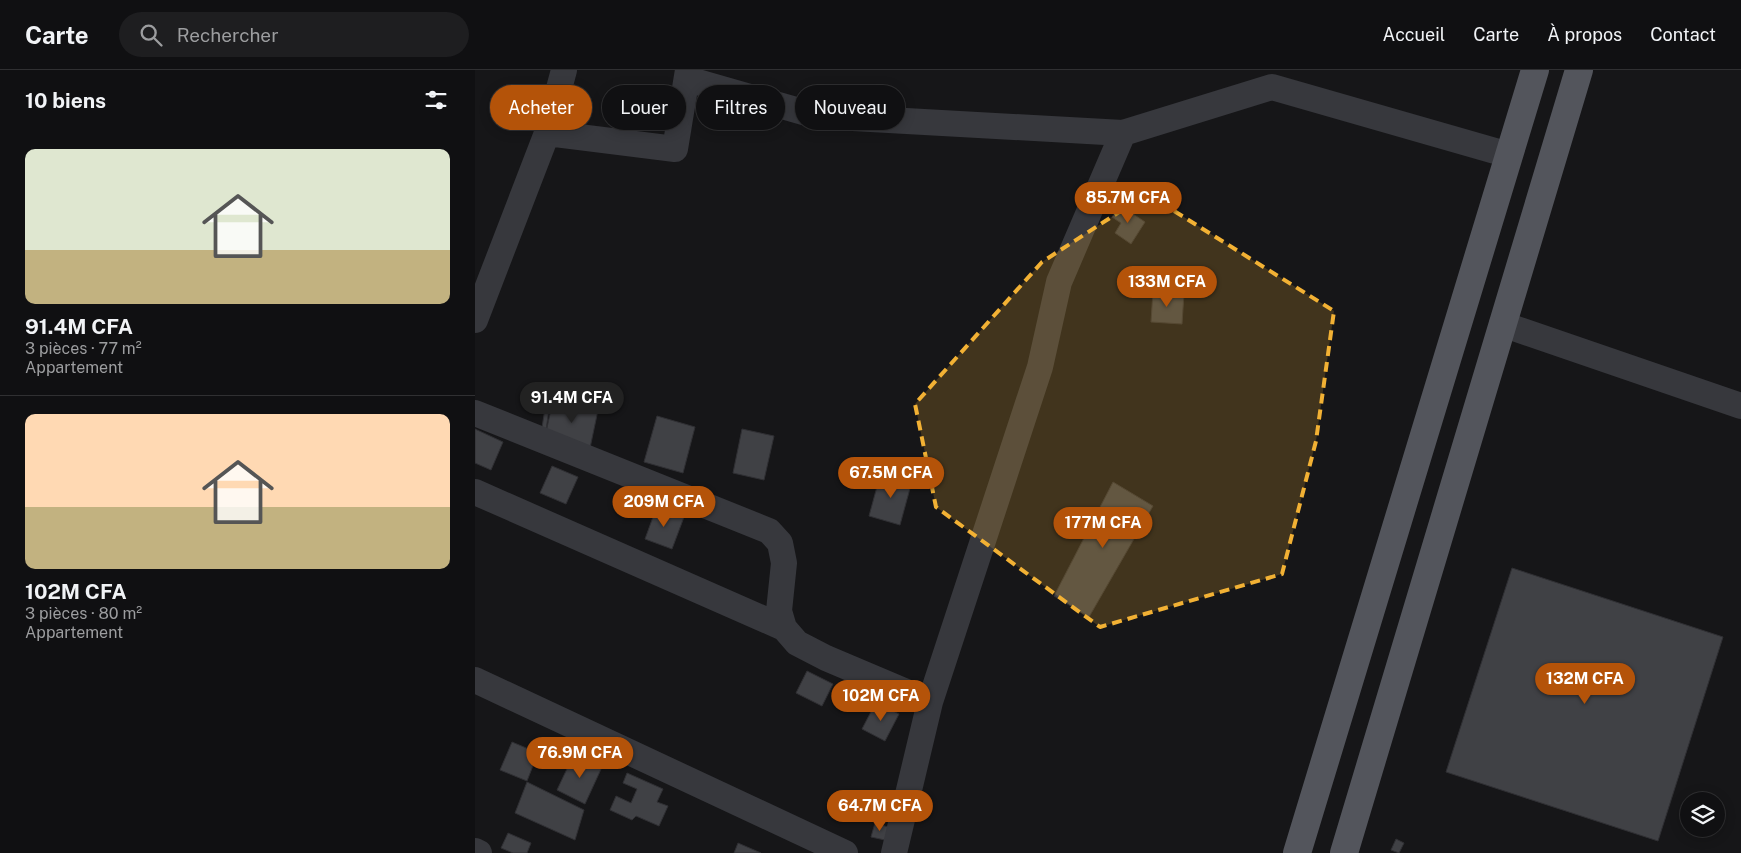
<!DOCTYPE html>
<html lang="fr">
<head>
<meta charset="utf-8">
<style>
  :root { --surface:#101012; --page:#1e1e20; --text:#f1f3f6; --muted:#9c9d9f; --line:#303032; --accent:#b45309 }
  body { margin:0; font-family:"Public Sans",sans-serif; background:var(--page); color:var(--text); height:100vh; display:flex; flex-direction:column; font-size:19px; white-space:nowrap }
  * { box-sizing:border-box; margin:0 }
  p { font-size:16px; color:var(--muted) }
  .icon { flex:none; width:28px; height:28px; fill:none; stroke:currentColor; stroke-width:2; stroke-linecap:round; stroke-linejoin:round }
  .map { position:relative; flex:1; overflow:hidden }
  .sheet { display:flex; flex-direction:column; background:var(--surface); width:475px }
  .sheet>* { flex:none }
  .top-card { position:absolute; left:15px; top:15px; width:475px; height:45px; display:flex; gap:10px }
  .tools { position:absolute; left:1205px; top:722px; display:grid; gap:10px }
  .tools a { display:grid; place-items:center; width:45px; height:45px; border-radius:50%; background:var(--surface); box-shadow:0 2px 12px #0003,0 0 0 1px var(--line); font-size:25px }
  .price { position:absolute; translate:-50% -42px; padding:0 11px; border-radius:18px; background:var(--accent); color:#fff; font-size:16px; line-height:32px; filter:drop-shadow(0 1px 2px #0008) }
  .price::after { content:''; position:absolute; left:50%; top:30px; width:15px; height:11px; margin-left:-8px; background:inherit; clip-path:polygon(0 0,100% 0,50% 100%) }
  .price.current { background:#222; color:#fff }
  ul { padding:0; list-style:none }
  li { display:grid; align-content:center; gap:10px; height:265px; padding:0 25px }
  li+li { border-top:1px solid var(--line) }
  li span { display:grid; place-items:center; height:155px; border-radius:10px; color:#555 }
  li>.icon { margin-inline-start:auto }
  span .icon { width:90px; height:90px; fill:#fffc; stroke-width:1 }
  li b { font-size:21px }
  h2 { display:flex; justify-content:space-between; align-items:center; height:60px; padding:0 25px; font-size:21px }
  .chip { padding:0 18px; border-radius:22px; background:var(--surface); box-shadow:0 2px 12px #0003,0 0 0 1px var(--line); font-size:18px; line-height:45px }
  .chip.current { background:var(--accent); color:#fff }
  header { display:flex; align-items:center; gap:30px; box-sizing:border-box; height:70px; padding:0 25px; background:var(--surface); border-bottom:1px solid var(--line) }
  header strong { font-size:24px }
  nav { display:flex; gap:28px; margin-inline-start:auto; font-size:18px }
  .search { width:350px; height:45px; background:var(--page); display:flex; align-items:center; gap:12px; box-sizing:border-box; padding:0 18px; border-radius:28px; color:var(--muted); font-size:19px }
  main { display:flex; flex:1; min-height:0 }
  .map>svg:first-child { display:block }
</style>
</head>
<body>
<header>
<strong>Carte</strong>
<div class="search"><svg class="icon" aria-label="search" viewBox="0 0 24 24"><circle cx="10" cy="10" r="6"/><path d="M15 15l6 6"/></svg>Rechercher</div>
<nav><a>Accueil</a><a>Carte</a><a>À propos</a><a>Contact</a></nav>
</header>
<main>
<section class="sheet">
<h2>10 biens<svg class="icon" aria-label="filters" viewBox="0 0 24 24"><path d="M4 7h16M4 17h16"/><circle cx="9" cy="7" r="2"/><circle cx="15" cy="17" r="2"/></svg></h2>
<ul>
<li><span style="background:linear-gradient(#dfe7d0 65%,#c2b280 0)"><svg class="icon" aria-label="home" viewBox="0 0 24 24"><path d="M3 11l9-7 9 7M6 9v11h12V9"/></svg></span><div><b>91.4M CFA</b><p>3 pièces · 77 m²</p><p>Appartement</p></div></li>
<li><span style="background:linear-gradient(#ffd9b3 60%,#c2b280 0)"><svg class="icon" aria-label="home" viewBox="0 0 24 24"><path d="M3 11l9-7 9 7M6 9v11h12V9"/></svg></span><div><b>102M CFA</b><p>3 pièces · 80 m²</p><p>Appartement</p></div></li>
</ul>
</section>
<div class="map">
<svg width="1266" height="783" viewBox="0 0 1266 783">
  <rect width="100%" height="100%" fill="#161618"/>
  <path fill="#404145" stroke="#303034" d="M 645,135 L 670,152 L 656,174 L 640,163 L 646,153 L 637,147 Z
    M 678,221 L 709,223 L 707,254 L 676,252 Z
    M 78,330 L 123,340 L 115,378 L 70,367 Z
    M 70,338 L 74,339 L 71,360 L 67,358 Z
    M 182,346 L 220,357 L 208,403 L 169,392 Z
    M 0,359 L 28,372 L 16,400 L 0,393 Z
    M 267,359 L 299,366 L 289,410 L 258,403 Z
    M 77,396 L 103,407 L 91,434 L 65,423 Z
    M 406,402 L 437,411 L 425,455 L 394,446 Z
    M 638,412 L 678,436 L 614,547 L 579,526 Z
    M 182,436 L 209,447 L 197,479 L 170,469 Z
    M 1037,498 L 1248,567 L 1183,771 L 971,702 Z
    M 332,601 L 358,614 L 347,636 L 321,623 Z
    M 401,632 L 424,644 L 410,671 L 387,659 Z
    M 37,672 L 63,683 L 52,711 L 25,700 Z
    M 99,684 L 127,697 L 110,734 L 82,720 Z
    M 152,703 L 188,719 L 182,732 L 193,736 L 184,756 L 161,746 L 157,750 L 135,740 L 141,726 L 156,733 L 162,719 L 148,713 Z
    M 52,712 L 109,740 L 100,770 L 40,743 Z
    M 400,753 L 413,757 L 410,770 L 396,767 Z
    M 33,763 L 56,773 L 52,783 L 38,783 L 26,778 Z
    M 921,769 L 929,773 L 924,783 L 916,780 Z
    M 263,773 L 286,783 L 259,783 Z"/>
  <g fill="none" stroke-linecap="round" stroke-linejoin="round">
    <path stroke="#37383d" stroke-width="26" d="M 212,9 L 342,46 L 648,63 L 797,17 L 1034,85
      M 72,63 L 200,79 L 213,0
      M 0,250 L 72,63 L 89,0
      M 1027,254 L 1266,336
      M 0,343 L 294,461 L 305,473 L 309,493 L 304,541 L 309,558 L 322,573 L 351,588 L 455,632
      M 0,422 L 309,558
      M 0,610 L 370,783
      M 0,781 L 4,783
      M 419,783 L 455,632 L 565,297 L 584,212 L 648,63"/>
    <path stroke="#53555c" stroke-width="28" d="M 822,783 L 1060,0
      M 869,783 L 1104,0"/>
  </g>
  <path fill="#f2b134" fill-opacity="0.2" stroke="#f2b134" stroke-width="4" stroke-dasharray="10 6" stroke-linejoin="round" d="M 672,124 L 859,241 L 841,371 L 807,504 L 625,557 L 461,437 L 440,334 L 567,192 Z"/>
</svg>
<div class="tools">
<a><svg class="icon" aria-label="layers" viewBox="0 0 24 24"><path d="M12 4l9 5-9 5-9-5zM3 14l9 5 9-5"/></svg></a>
</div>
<b class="price" style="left:653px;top:154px">85.7M CFA</b>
<b class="price" style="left:692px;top:238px">133M CFA</b>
<b class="price current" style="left:97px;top:354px">91.4M CFA</b>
<b class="price" style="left:416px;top:429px">67.5M CFA</b>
<b class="price" style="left:189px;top:458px">209M CFA</b>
<b class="price" style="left:628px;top:479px">177M CFA</b>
<b class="price" style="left:1110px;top:635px">132M CFA</b>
<b class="price" style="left:406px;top:652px">102M CFA</b>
<b class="price" style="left:105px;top:709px">76.9M CFA</b>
<b class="price" style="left:405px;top:762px">64.7M CFA</b>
<div class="top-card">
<a class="chip current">Acheter</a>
<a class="chip">Louer</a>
<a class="chip">Filtres</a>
<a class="chip">Nouveau</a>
</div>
</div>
</main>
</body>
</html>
